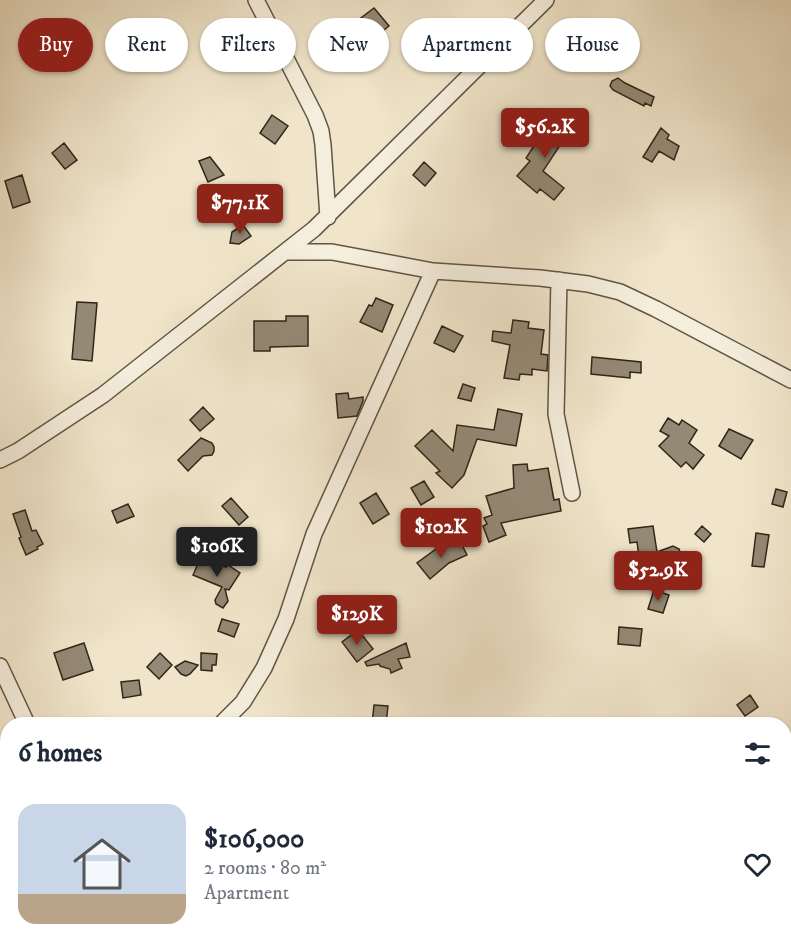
<!DOCTYPE html>
<html lang="en">
<head>
<meta charset="utf-8">
<style>
  :root { --surface:#fff; --page:#f2f2f3; --text:#1f2937; --muted:#747a83; --accent:#8f2418 }
  body { margin:0; font-family:"IM FELL DW Pica",serif; background:var(--page); color:var(--text); height:100vh; display:flex; flex-direction:column; font-size:22px; white-space:nowrap }
  * { box-sizing:border-box; margin:0 }
  p { font-size:20px; color:var(--muted) }
  .icon { flex:none; width:33px; height:33px; fill:none; stroke:currentColor; stroke-width:2; stroke-linecap:round; stroke-linejoin:round }
  .map { position:relative; flex:1; overflow:hidden }
  .panel { position:absolute; left:0px; top:717px; width:792px; height:234px; display:flex; flex-direction:column; background:var(--surface); border-radius:24px 24px 0 0; box-shadow:0 2px 4px #0004 }
  .panel>* { flex:none }
  .top-card { position:absolute; left:18px; top:18px; width:756px; height:54px; display:flex; gap:12px }
  .price { position:absolute; translate:-50% -51px; padding:0 14px; border-radius:6px; background:var(--accent); color:#fff; font-size:20px; line-height:39px; filter:drop-shadow(0 2px 3px #0008) }
  .price::after { content:''; position:absolute; left:50%; top:36px; width:18px; height:14px; margin-left:-9px; background:inherit; clip-path:polygon(0 0,100% 0,50% 100%) }
  .price.selected { background:#222; color:#fff }
  ul { padding:0; list-style:none }
  li { display:flex; align-items:center; gap:18px; height:150px; padding:0 18px }
  li span { display:grid; place-items:center; flex:none; width:168px; height:120px; border-radius:18px; color:#555 }
  li>.icon { margin-inline-start:auto }
  span .icon { width:72px; height:72px; fill:#fffc; stroke-width:1 }
  li b { font-size:26px }
  h2 { display:flex; justify-content:space-between; align-items:center; height:72px; padding:0 18px; font-size:26px }
  .chip { padding:0 21px; border-radius:27px; background:var(--surface); box-shadow:0 2px 4px #0004; font-size:21px; line-height:54px }
  .chip.selected { background:var(--accent); color:#fff }
  .map>svg:first-child { display:block }
</style>
</head>
<body>
<div class="map">
<svg width="791" height="951" viewBox="0 0 791 951">
  <rect width="100%" height="100%" fill="#f0e5ca"/>
  <filter id="stains"><feTurbulence type="fractalNoise" baseFrequency=".00333" numOctaves="4"/><feColorMatrix values="0 0 0 0 .2 0 0 0 0 .09 0 0 0 0 .02 0 0 0 .5 -.17"/></filter>
  <radialGradient id="worn" r=".72"><stop offset=".6" stop-color="#630" stop-opacity="0"/><stop offset="1" stop-color="#630" stop-opacity=".3"/></radialGradient>
  <path fill="#948975" stroke="#312518" stroke-width="1.5" d="M 374,8 L 389,26 L 372,40 L 357,21 Z
    M 618,78 L 625,83 L 654,97 L 651,106 L 645,103 L 644,106 L 613,90 L 610,86 L 612,81 Z
    M 272,115 L 288,126 L 275,144 L 260,133 Z
    M 554,115 L 572,127 L 543,171 L 564,188 L 554,200 L 540,189 L 537,193 L 517,176 L 530,161 L 526,158 Z
    M 661,128 L 669,135 L 667,139 L 679,146 L 674,160 L 659,151 L 652,162 L 643,157 Z
    M 64,143 L 77,160 L 65,169 L 52,153 Z
    M 210,157 L 224,175 L 208,182 L 199,161 Z
    M 424,162 L 436,173 L 425,186 L 413,175 Z
    M 22,175 L 30,202 L 13,208 L 5,181 Z
    M 243,225 L 251,236 L 239,244 L 230,243 L 232,232 Z
    M 376,298 L 393,305 L 382,332 L 360,322 L 369,305 L 372,306 Z
    M 77,302 L 97,303 L 92,361 L 72,359 Z
    M 286,316 L 308,316 L 308,346 L 270,347 L 270,351 L 254,351 L 254,321 L 286,321 Z
    M 513,320 L 529,322 L 528,328 L 544,330 L 541,354 L 548,355 L 547,371 L 532,369 L 532,375 L 520,374 L 519,380 L 504,378 L 510,345 L 492,341 L 493,331 L 511,333 Z
    M 442,326 L 463,336 L 454,352 L 434,343 Z
    M 592,357 L 641,362 L 641,373 L 630,372 L 630,378 L 591,374 Z
    M 463,384 L 475,388 L 471,401 L 458,398 Z
    M 348,393 L 349,399 L 363,397 L 363,401 L 357,416 L 338,418 L 336,394 Z
    M 203,407 L 214,419 L 200,431 L 190,420 Z
    M 498,409 L 522,414 L 516,446 L 477,439 L 464,475 L 452,488 L 436,473 L 440,471 L 415,446 L 432,430 L 453,451 L 457,425 L 494,430 Z
    M 668,418 L 679,425 L 682,420 L 697,430 L 689,443 L 704,455 L 693,469 L 686,462 L 681,467 L 659,446 L 669,436 L 660,431 Z
    M 729,429 L 753,440 L 741,459 L 719,446 Z
    M 201,438 L 212,443 L 214,447 L 214,451 L 212,455 L 203,456 L 188,471 L 178,460 Z
    M 527,464 L 528,471 L 548,468 L 554,500 L 559,499 L 561,511 L 501,523 L 506,535 L 489,542 L 483,526 L 487,524 L 484,518 L 492,515 L 486,496 L 514,488 L 513,465 Z
    M 424,481 L 434,497 L 421,505 L 411,488 Z
    M 776,489 L 787,492 L 783,507 L 772,504 Z
    M 376,493 L 389,514 L 373,524 L 360,503 Z
    M 231,498 L 248,517 L 239,525 L 222,506 Z
    M 128,504 L 134,516 L 117,523 L 112,511 Z
    M 25,510 L 32,531 L 36,530 L 43,544 L 37,547 L 38,549 L 26,555 L 19,538 L 21,537 L 13,514 Z
    M 653,526 L 657,552 L 673,546 L 679,549 L 680,552 L 678,556 L 675,569 L 653,565 L 655,555 L 639,557 L 637,542 L 630,543 L 628,529 Z
    M 702,526 L 711,534 L 704,542 L 695,534 Z
    M 756,533 L 769,535 L 764,567 L 752,566 Z
    M 460,541 L 467,555 L 449,563 L 430,579 L 417,563 L 436,549 L 438,551 Z
    M 201,557 L 226,567 L 228,565 L 240,573 L 229,590 L 225,589 L 228,601 L 223,608 L 216,604 L 215,600 L 222,587 L 193,575 Z
    M 654,590 L 669,595 L 663,613 L 648,609 Z
    M 222,619 L 239,624 L 234,637 L 218,631 Z
    M 619,627 L 642,629 L 640,646 L 618,644 Z
    M 358,630 L 373,649 L 357,662 L 342,642 Z
    M 84,643 L 93,670 L 63,680 L 54,653 Z
    M 406,643 L 410,657 L 398,659 L 402,668 L 391,673 L 390,669 L 380,666 L 379,664 L 367,666 L 365,662 Z
    M 160,653 L 172,665 L 159,679 L 147,667 Z
    M 201,653 L 217,654 L 216,665 L 212,665 L 212,671 L 201,670 Z
    M 185,661 L 198,665 L 190,674 L 186,676 L 181,674 L 175,667 Z
    M 139,680 L 141,695 L 123,698 L 121,682 Z
    M 750,695 L 758,707 L 745,716 L 737,705 Z
    M 374,705 L 388,706 L 386,724 L 372,724 Z"/>
  <g fill="none" stroke-linecap="round" stroke-linejoin="round">
    <g stroke="#615544" stroke-width="18">
      <path id="minor" d="M 256,0 L 315,115 L 321,131 L 323,145 L 328,217
        M 286,252 L 332,252 L 433,271 L 540,278 L 588,284 L 620,292 L 656,309 L 791,380
        M 559,280 L 556,414 L 572,493
        M 0,460 L 18,451 L 103,395 L 314,229 L 546,0
        M 0,666 L 27,724
        M 221,724 L 243,702 L 264,668 L 286,619 L 314,534 L 433,271
        M 784,767 L 791,763
        M 784,885 L 791,888
        M 0,904 L 8,898
        M 408,944 L 408,951
        M 150,951 L 150,944"/>
    </g>
    <use href="#minor" stroke="#f5eedd" stroke-width="15"/>
  </g>
  <rect width="100%" height="100%" filter="url(#stains)"/>
  <rect width="100%" height="100%" fill="url(#worn)"/>
</svg>
<b class="price" style="left:545px;top:159px">$56.2K</b>
<b class="price" style="left:240px;top:235px">$77.1K</b>
<b class="price" style="left:441px;top:559px">$102K</b>
<b class="price selected" style="left:217px;top:578px">$106K</b>
<b class="price" style="left:658px;top:602px">$52.9K</b>
<b class="price" style="left:357px;top:646px">$129K</b>
<div class="top-card">
<a class="chip selected">Buy</a>
<a class="chip">Rent</a>
<a class="chip">Filters</a>
<a class="chip">New</a>
<a class="chip">Apartment</a>
<a class="chip">House</a>
</div>
<section class="panel">
<h2>6 homes<svg class="icon" aria-label="filters" viewBox="0 0 24 24"><path d="M4 7h16M4 17h16"/><circle cx="9" cy="7" r="2"/><circle cx="15" cy="17" r="2"/></svg></h2>
<ul>
<li><span style="background:linear-gradient(#c9d6e8 75%,#b9a48a 0)"><svg class="icon" aria-label="home" viewBox="0 0 24 24"><path d="M3 11l9-7 9 7M6 9v11h12V9"/></svg></span><div><b>$106,000</b><p>2 rooms · 80 m²</p><p>Apartment</p></div><svg class="icon" aria-label="heart" viewBox="0 0 24 24"><path d="M12 20l-8-8c-3-5 5-10 8-4 3-6 11-1 8 4z"/></svg></li>
</ul>
</section>
</div>
</body>
</html>
